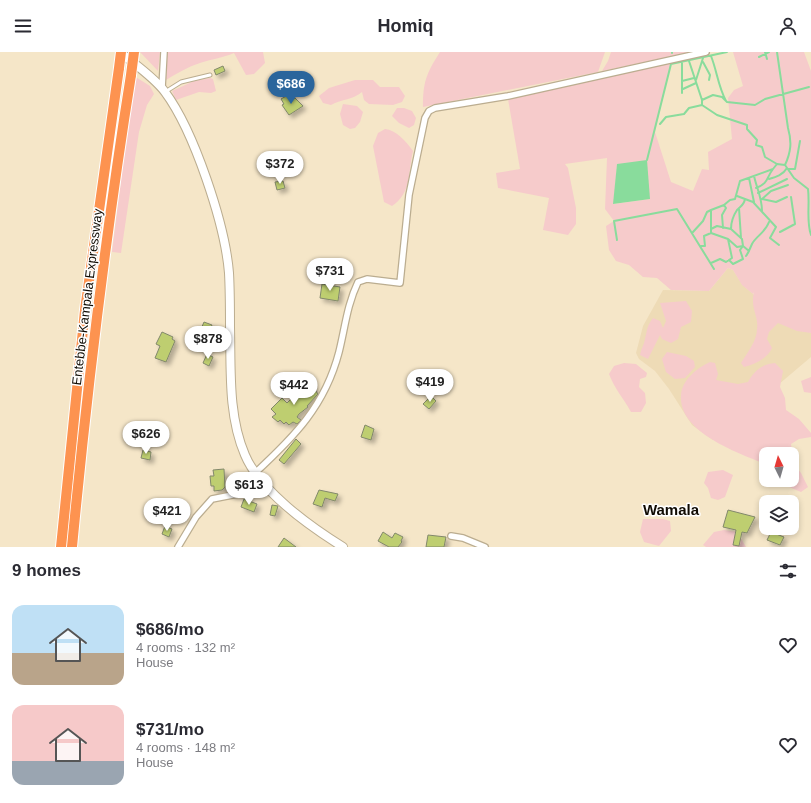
<!DOCTYPE html>
<html lang="en">
<head>
<meta charset="utf-8">
<style>
  :root { --surface:#fff; --page:#f2f2f3; --text:#2b2b33; --muted:#7c7c81; --accent:#2a659c }
  body { margin:0; font-family:Arial,sans-serif; background:var(--page); color:var(--text); height:100vh; display:flex; flex-direction:column; font-size:15px; white-space:nowrap }
  * { box-sizing:border-box; margin:0 }
  p { font-size:13px; color:var(--muted) }
  .icon { flex:none; width:22px; height:22px; fill:none; stroke:currentColor; stroke-width:2; stroke-linecap:round; stroke-linejoin:round }
  .map { position:relative; height:495px; overflow:hidden }
  .sheet { display:flex; flex-direction:column; background:var(--surface); flex:1 }
  .sheet>* { flex:none }
  .needle { width:26px; rotate:355deg }
  .tools { position:absolute; left:759px; top:395px; display:grid; gap:8px }
  .tools a { display:grid; place-items:center; width:40px; height:40px; border-radius:8px; background:var(--surface); box-shadow:0 2px 6px #0003; font-size:20px }
  .price { position:absolute; translate:-50% -34px; padding:0 9px; border-radius:14px; background:#fff; color:#222; font-size:13px; line-height:26px; filter:drop-shadow(0 1px 2px #0008) }
  .price::after { content:''; position:absolute; left:50%; top:24px; width:12px; height:9px; margin-left:-6px; background:inherit; clip-path:polygon(0 0,100% 0,50% 100%) }
  .price.selected { background:var(--accent); color:#fff }
  ul { padding:0; list-style:none }
  li { display:flex; align-items:center; gap:12px; height:100px; padding:0 12px }
  li span { display:grid; place-items:center; flex:none; width:112px; height:80px; border-radius:12px; color:#555 }
  li>.icon { margin-inline-start:auto }
  span .icon { width:48px; height:48px; fill:#fffc; stroke-width:1 }
  li b { font-size:17px }
  h2 { display:flex; justify-content:space-between; align-items:center; height:48px; padding:0 12px; font-size:17px }
  header { display:flex; justify-content:space-between; align-items:center; height:52px; padding:0 12px; background:var(--surface); font-size:18px; font-weight:700 }
  .map>svg:first-child { display:block }
</style>
</head>
<body>
<header><svg class="icon" aria-label="menu" viewBox="0 0 24 24"><path d="M4 6h16M4 12h16M4 18h16"/></svg>Homiq<svg class="icon" aria-label="person" viewBox="0 0 24 24"><circle cx="12" cy="8" r="4"/><path d="M4 21q1-7 8-7t8 7"/></svg></header>
<div class="map">
<svg width="811" height="495" viewBox="0 0 811 495">
  <defs>
    <filter id="shadow"><feDropShadow dx="3.5" dy="3.5" stdDeviation="2" flood-color="#0004"/></filter>
  </defs>
  <rect width="100%" height="100%" fill="#f5e6c8"/>
  <path fill="#eedbb6" d="M 728,216 L 733,218 L 743,233 L 761,249 L 811,281 L 811,305 L 713,388 L 692,373 L 669,337 L 655,319 L 639,307 L 636,301 L 643,274 L 663,238 L 709,239 Z"/>
  <path fill="#f6cbcb" fill-rule="evenodd" d="M 140,0 L 160,0 L 158,19 Z
    M 167,0 L 263,0 L 265,11 L 254,22 L 246,23 L 234,1 C 223,6 211,7 200,11 C 188,15 177,21 166,28 Z
    M 440,0 L 605,0 L 598,20 L 423,55 C 423,30 426,22 440,0 Z
    M 611,0 L 693,0 L 602,19 L 608,9 Z
    M 733,0 L 804,0 L 811,19 L 811,281 L 797,279 L 778,271 L 769,280 L 767,287 L 772,296 C 767,307 755,312 744,315 L 741,311 C 747,301 757,289 757,277 C 759,264 750,257 754,240 L 753,242 L 742,233 L 733,218 L 728,216 L 709,239 L 671,238 L 657,226 L 643,225 L 629,213 L 616,209 L 609,198 L 606,174 L 614,169 L 605,157 L 607,106 L 565,112 L 568,116 L 576,156 L 576,172 L 568,183 L 543,178 L 549,146 L 498,136 L 496,121 L 520,117 L 508,47 L 671,11 L 655,80 L 671,130 L 693,139 L 702,117 L 709,118 L 708,100 L 732,87 L 728,46 L 734,38 L 743,34 ZM 617,112 L 650,147 L 614,152 Z
    M 134,24 L 150,34 L 154,42 L 147,53 L 139,80 L 121,201 L 112,200 Z
    M 210,26 L 213,27 L 216,39 L 211,41 L 199,40 L 176,48 L 172,39 L 194,29 Z
    M 355,28 L 373,28 L 380,35 L 399,35 L 405,44 L 402,50 L 393,53 L 369,52 L 364,48 L 362,40 C 353,48 342,47 331,53 L 323,51 L 319,44 L 329,36 Z
    M 343,52 L 357,54 L 363,60 L 360,70 L 355,76 L 350,77 L 343,73 L 340,62 Z
    M 397,56 L 404,56 L 412,59 L 416,66 L 414,73 L 409,76 L 399,71 L 392,64 Z
    M 385,77 C 396,78 406,89 413,99 C 408,119 412,141 392,154 L 384,150 L 373,94 L 378,81 Z
    M 686,249 L 692,259 L 691,270 L 681,275 L 678,287 L 671,291 L 662,287 L 660,283 L 648,307 L 640,303 C 641,297 644,293 645,287 C 648,276 646,276 653,266 L 660,269 L 663,276 L 666,269 L 660,251 Z
    M 667,300 L 686,304 L 694,309 L 695,315 L 685,326 L 675,327 L 666,320 L 662,307 Z
    M 710,310 L 715,311 L 718,322 L 716,328 L 738,332 L 748,330 C 754,319 762,312 775,311 L 783,319 L 780,335 L 785,346 L 786,358 L 799,367 L 811,381 L 811,385 L 799,387 L 791,392 L 793,407 L 792,408 L 792,402 L 766,402 L 766,412 C 738,401 678,380 681,343 C 682,328 697,316 710,310 Z
    M 624,311 L 636,312 L 647,321 L 646,325 L 640,327 L 639,335 L 645,341 L 646,351 L 641,360 L 631,360 C 624,347 614,336 609,322 L 614,314 Z
    M 811,325 L 811,341 L 804,340 L 801,329 Z
    M 793,411 L 801,421 L 808,435 L 801,440 L 782,432 L 781,428 L 792,428 Z
    M 723,418 L 733,423 L 725,445 L 718,448 L 711,446 L 708,436 L 704,431 L 708,420 Z
    M 643,467 L 663,467 L 670,469 L 671,479 L 659,494 L 644,490 L 640,480 Z
    M 724,478 L 737,480 L 746,495 L 706,495 L 703,493 L 714,480 Z"/>
  <path fill="#89dc9c" d="M 647,108 L 650,147 L 613,152 L 617,112 Z"/>
  <g fill="none" stroke-linecap="round" stroke-linejoin="round">
    <path stroke="#89dc9c" stroke-width="2" d="M 765,0 L 767,7
      M 777,0 L 788,76 C 792,90 791,100 785,113
      M 672,1 L 672,0
      M 711,4 C 717,19 718,34 726,49
      M 759,5 L 769,0
      M 689,9 L 702,48
      M 703,10 L 710,23 L 709,28
      M 696,28 L 703,6
      M 682,29 L 694,26
      M 809,35 L 765,47 L 755,53 L 727,50 L 722,45 L 713,43 L 702,48 L 702,53 L 717,63 L 747,73 L 747,77 L 757,88 L 756,93 L 762,95 L 765,105 L 777,112 L 785,113 L 794,126 L 808,137 C 810,152 806,169 811,183
      M 683,37 L 696,31
      M 682,41 L 682,11
      M 660,72 L 666,65 L 684,62 L 689,56 L 702,53
      M 647,108 L 671,12 L 727,0
      M 788,117 L 795,117 L 800,89
      M 754,124 C 757,137 762,146 762,159
      M 749,126 L 754,150
      M 769,127 C 776,125 783,123 787,116
      M 756,136 C 769,131 766,126 773,117
      M 758,141 L 787,127
      M 737,144 L 753,150 L 776,175 L 770,186 L 779,193
      M 787,145 L 776,150 L 762,147 L 771,139 L 788,133
      M 739,156 L 741,186
      M 723,176 L 722,163 L 726,156 L 724,153 L 730,148 L 735,147 L 740,129 L 773,117 L 777,112
      M 711,177 L 717,174 L 731,177 C 731,170 733,164 737,158 C 741,154 744,153 745,147
      M 731,177 L 742,187 L 743,194 L 749,199
      M 693,180 L 703,169 L 707,160 L 711,158
      M 780,180 L 795,172 L 791,145
      M 711,181 L 728,187 L 737,195 L 743,194
      M 617,188 L 614,169 L 677,157 L 714,217
      M 701,194 L 705,194 L 704,184 L 711,181 L 711,158 L 724,153
      M 746,204 C 749,200 750,196 752,192 C 756,184 765,181 769,170
      M 729,208 L 733,212 L 743,207 L 740,198 L 743,194
      M 711,211 L 720,207 L 726,210 L 732,206 L 728,187"/>
  </g>
  <path fill="#bece70" stroke="#82886b" filter="url(#shadow)" d="M 223,14 L 225,19 L 216,23 L 214,18 Z
    M 288,43 L 291,48 L 295,46 L 303,54 L 289,63 L 282,53 L 284,52 L 281,47 Z
    M 283,129 L 285,136 L 277,138 L 275,130 Z
    M 322,232 L 340,235 L 338,249 L 320,246 Z
    M 204,270 L 212,273 L 209,280 L 201,277 Z
    M 162,280 L 173,285 L 172,287 L 175,289 L 166,310 L 155,306 L 160,294 L 156,292 Z
    M 207,302 L 213,305 L 209,314 L 203,311 Z
    M 310,331 L 318,342 L 307,354 L 308,355 L 299,362 L 297,365 L 301,368 L 297,372 L 293,370 L 289,373 L 286,370 L 284,372 L 280,368 L 278,370 L 272,365 L 276,362 L 271,357 L 282,346 L 287,351 L 302,336 Z
    M 431,344 L 436,349 L 429,357 L 423,352 Z
    M 365,373 L 374,377 L 371,388 L 361,385 Z
    M 296,387 L 301,392 L 284,412 L 279,408 Z
    M 143,398 L 151,400 L 150,408 L 141,406 Z
    M 224,417 L 225,435 L 222,438 L 214,439 L 214,434 L 211,434 L 210,424 L 214,424 L 213,418 Z
    M 319,438 L 338,442 L 335,449 L 325,446 L 322,455 L 313,452 Z
    M 244,447 L 257,452 L 254,460 L 241,455 Z
    M 272,453 L 278,454 L 275,464 L 270,463 Z
    M 728,458 L 755,465 L 747,481 L 742,480 L 739,494 L 733,493 L 736,478 L 723,475 Z
    M 165,474 L 172,477 L 169,485 L 162,482 Z
    M 383,480 L 392,486 L 395,481 L 403,485 L 401,489 L 402,490 L 398,495 L 389,495 L 378,489 Z
    M 771,480 L 784,485 L 780,493 L 767,488 Z
    M 428,483 L 446,485 L 444,495 L 426,495 Z
    M 284,486 L 296,495 L 278,495 Z"/>
  <g fill="none" stroke-linecap="round" stroke-linejoin="round">
    <g stroke="#bbad90" stroke-width="5">
      <path id="lane" d="M 165,40 L 181,30 L 210,23"/>
    </g>
    <g stroke="#bbad90" stroke-width="8">
      <path id="street" d="M 162,36 L 164,0
        M 255,421 C 294,385 325,354 339,300 C 345,276 347,253 358,230 L 367,227 L 400,231 L 409,143 L 425,66 L 429,59 L 435,56 L 508,44 L 706,0
        M 451,484 L 463,486 L 485,495
        M 178,495 L 196,465 L 212,447 L 268,436"/>
    </g>
    <g stroke="#bbad90" stroke-width="10">
      <path id="secondary" d="M 120,0 C 134,12 154,25 165,40 C 194,79 225,172 229,221 C 230,239 230,257 230,275 C 231,317 228,364 245,403 C 260,439 311,475 343,495"/>
    </g>
    <g stroke="#fff" stroke-width="12">
      <path id="highway" d="M 61,495 L 85,258 L 119,16
        M 72,495 C 87,337 106,180 131,23"/>
    </g>
    <use href="#lane" stroke="#fff" stroke-width="3"/>
    <use href="#street" stroke="#fff" stroke-width="5.5"/>
    <use href="#secondary" stroke="#fff" stroke-width="8"/>
    <use href="#highway" stroke="#fd9350" stroke-width="10"/>
    <g stroke="#fff" stroke-width="12" stroke-linecap="butt">
      <path id="highway-bridge" d="M 119,16 L 121,0
        M 131,23 L 134,0"/>
    </g>
    <use href="#highway-bridge" stroke="#fd9350" stroke-width="10"/>
  </g>
  <g text-anchor="middle" dominant-baseline="central" stroke-width="3" stroke-linejoin="round" paint-order="stroke">
    <g font-size="13" fill="#100b03" stroke="#fff">
      <text transform="translate(87 245) rotate(-83)">Entebbe-Kampala Expressway</text>
    </g>
    <g font-size="15" font-weight="bold" fill="#100b03" stroke="#fff">
      <text x="671" y="457">Wamala</text>
    </g>
  </g>
</svg>
<div class="tools">
<a><svg class="needle" viewBox="-14 -14 28 28"><path d="M0-13l5 13h-10z" fill="#e53935"/><path d="M0 13l5-13h-10z" fill="#7c7c81"/></svg></a>
<a><svg class="icon" aria-label="layers" viewBox="0 0 24 24"><path d="M12 4l9 5-9 5-9-5zM3 14l9 5 9-5"/></svg></a>
</div>
<b class="price selected" style="left:291px;top:53px">$686</b>
<b class="price" style="left:280px;top:133px">$372</b>
<b class="price" style="left:330px;top:240px">$731</b>
<b class="price" style="left:208px;top:308px">$878</b>
<b class="price" style="left:430px;top:351px">$419</b>
<b class="price" style="left:294px;top:354px">$442</b>
<b class="price" style="left:146px;top:403px">$626</b>
<b class="price" style="left:249px;top:454px">$613</b>
<b class="price" style="left:167px;top:480px">$421</b>
</div>
<section class="sheet">
<h2>9 homes<svg class="icon" aria-label="filters" viewBox="0 0 24 24"><path d="M4 7h16M4 17h16"/><circle cx="9" cy="7" r="2"/><circle cx="15" cy="17" r="2"/></svg></h2>
<ul>
<li><span style="background:linear-gradient(#bfe0f5 60%,#b9a48a 0)"><svg class="icon" aria-label="home" viewBox="0 0 24 24"><path d="M3 11l9-7 9 7M6 9v11h12V9"/></svg></span><div><b>$686/mo</b><p>4 rooms · 132 m²</p><p>House</p></div><svg class="icon" aria-label="heart" viewBox="0 0 24 24"><path d="M12 20l-8-8c-3-5 5-10 8-4 3-6 11-1 8 4z"/></svg></li>
<li><span style="background:linear-gradient(#f6c9c9 70%,#9aa5b1 0)"><svg class="icon" aria-label="home" viewBox="0 0 24 24"><path d="M3 11l9-7 9 7M6 9v11h12V9"/></svg></span><div><b>$731/mo</b><p>4 rooms · 148 m²</p><p>House</p></div><svg class="icon" aria-label="heart" viewBox="0 0 24 24"><path d="M12 20l-8-8c-3-5 5-10 8-4 3-6 11-1 8 4z"/></svg></li>
</ul>
</section>
</body>
</html>
